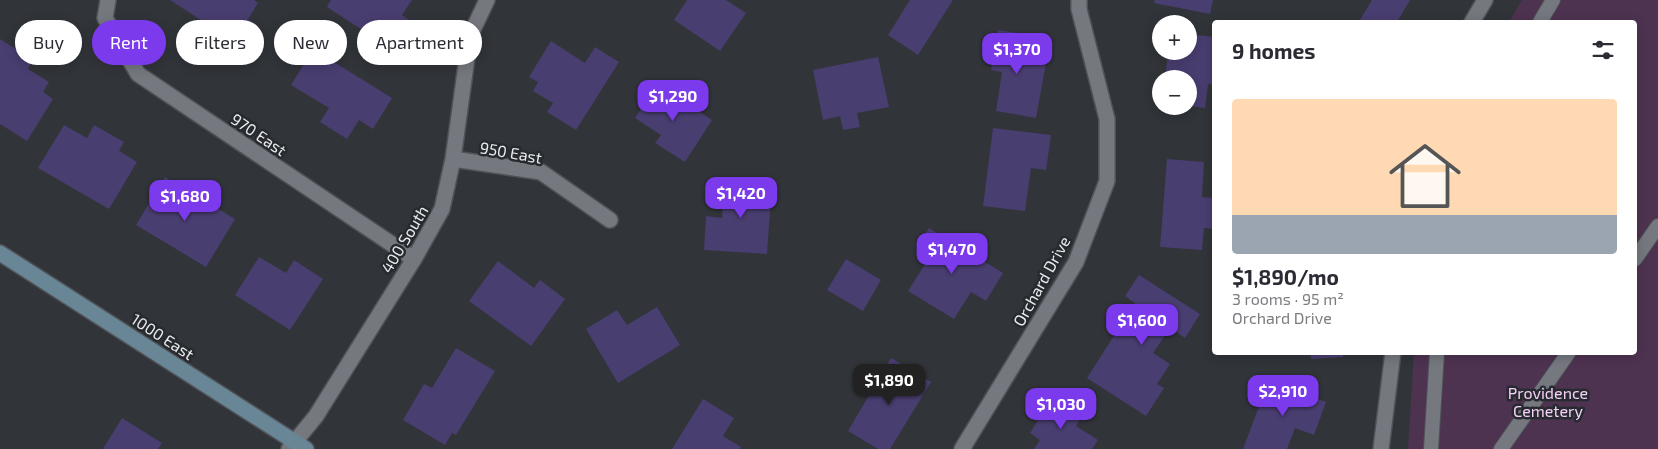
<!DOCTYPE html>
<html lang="en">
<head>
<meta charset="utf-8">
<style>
  :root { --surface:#fff; --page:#f7f7f7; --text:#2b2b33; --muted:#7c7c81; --line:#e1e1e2; --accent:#7c3aed }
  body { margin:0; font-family:"Exo 2",sans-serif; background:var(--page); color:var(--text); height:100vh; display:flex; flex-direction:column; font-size:19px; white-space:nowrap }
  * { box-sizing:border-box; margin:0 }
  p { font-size:16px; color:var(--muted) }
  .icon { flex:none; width:28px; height:28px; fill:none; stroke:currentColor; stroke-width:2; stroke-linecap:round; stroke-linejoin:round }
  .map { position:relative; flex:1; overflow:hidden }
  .sheet { position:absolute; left:1212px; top:20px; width:425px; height:335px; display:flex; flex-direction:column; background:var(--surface); border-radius:5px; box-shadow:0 2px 12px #0003 }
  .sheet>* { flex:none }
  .top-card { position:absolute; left:15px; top:20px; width:475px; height:45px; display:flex; gap:10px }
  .buttons { position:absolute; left:1152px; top:15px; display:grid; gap:10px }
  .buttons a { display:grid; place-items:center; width:45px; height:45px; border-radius:50%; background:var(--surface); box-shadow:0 2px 12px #0003; font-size:25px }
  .price { position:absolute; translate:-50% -42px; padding:0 11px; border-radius:10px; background:var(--accent); color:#fff; font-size:16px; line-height:32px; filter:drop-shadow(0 1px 2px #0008) }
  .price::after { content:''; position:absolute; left:50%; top:30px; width:15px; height:11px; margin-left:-8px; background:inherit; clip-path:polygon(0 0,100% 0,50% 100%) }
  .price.active { background:#222; color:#fff }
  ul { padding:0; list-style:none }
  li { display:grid; align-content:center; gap:10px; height:265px; padding:0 20px }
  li+li { border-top:1px solid var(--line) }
  li span { display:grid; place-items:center; height:155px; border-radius:5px; color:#555 }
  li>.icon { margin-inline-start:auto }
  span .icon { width:90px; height:90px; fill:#fffc; stroke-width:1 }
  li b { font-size:21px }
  h2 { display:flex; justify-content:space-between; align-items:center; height:60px; padding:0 20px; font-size:21px }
  .tag { padding:0 18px; border-radius:22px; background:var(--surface); box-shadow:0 2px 12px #0003; font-size:18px; line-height:45px }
  .tag.active { background:var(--accent); color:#fff }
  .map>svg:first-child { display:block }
</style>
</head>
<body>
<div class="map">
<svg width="1658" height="449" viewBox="0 0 1658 449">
  <rect width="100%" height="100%" fill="#313439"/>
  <path fill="#4e3351" d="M 1522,0 L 1658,0 L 1658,449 L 1408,449 L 1414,353 L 1635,352 L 1635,22 L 1509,22 Z"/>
  <path fill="#493e70" d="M 170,0 L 254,0 L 258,3 L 248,19 L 260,28 L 243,55 L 230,47 L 227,53 L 200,36 L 207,24 Z
    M 331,0 L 412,0 L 402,15 L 409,20 L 390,48 L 327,7 Z
    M 687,0 L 726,0 L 746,13 L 720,51 L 674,20 Z
    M 910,0 L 953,0 L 918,55 L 888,35 Z
    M 1155,0 L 1213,0 L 1210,14 L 1154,3 Z
    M 1372,0 L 1410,0 L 1397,22 L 1363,22 L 1360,20 Z
    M 998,30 L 1031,35 L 1027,60 L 1046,63 L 1036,118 L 996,111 L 1002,72 L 991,70 Z
    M 1189,34 L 1215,37 L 1215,85 L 1208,84 L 1205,108 L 1189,106 L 1189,79 L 1165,79 L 1168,51 L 1189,51 Z
    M 0,39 L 33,60 L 28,69 L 49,82 L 43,92 L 53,99 L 27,141 L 0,124 Z
    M 551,41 L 585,63 L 595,47 L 619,62 L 576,130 L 547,112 L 553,103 L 533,91 L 538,82 L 529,77 Z
    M 313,49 L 392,98 L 373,129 L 359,120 L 347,139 L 320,122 L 329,108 L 291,85 Z
    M 878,57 L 889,107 L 857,113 L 860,127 L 843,130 L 840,116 L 823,120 L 813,70 Z
    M 657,84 L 712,120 L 685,162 L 655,143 L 661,135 L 635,118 Z
    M 64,125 L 87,138 L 94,125 L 124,142 L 119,151 L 137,162 L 109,209 L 38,168 Z
    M 993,128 L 1051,135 L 1046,170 L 1031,168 L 1025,211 L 983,206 Z
    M 1167,159 L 1204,162 L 1202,197 L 1215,198 L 1215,229 L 1204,228 L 1202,250 L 1160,247 Z
    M 165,177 L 235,219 L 206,267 L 136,225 Z
    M 725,179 L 772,182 L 767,254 L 704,250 L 706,216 L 722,218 Z
    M 929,228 L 1003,273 L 986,301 L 971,292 L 954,319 L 908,291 L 931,255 L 917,247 Z
    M 259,257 L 286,273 L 294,260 L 323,279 L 290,330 L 235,295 Z
    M 846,259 L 881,280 L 863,311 L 827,290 Z
    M 498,261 L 534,288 L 540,280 L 565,299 L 531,346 L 469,301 Z
    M 1139,275 L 1200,314 L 1185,338 L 1170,328 L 1153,353 L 1170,364 L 1157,384 L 1164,388 L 1146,416 L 1087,378 L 1135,303 L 1125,296 Z
    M 657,307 L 680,345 L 618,383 L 586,329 L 617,310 L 627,325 Z
    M 456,348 L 495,371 L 456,435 L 452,433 L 445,445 L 403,420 L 424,384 L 432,388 Z
    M 1310,352 L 1343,352 L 1343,357 L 1311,359 Z
    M 891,358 L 931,382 L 890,449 L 878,449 L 848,431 Z
    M 1269,380 L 1326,402 L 1314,435 L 1295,428 L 1287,449 L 1243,449 Z
    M 703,399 L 734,418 L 723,436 L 741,447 L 740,449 L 672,449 Z
    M 1051,399 L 1081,418 L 1076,426 L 1098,440 L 1092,449 L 1034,449 L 1040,440 L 1030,433 Z
    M 122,418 L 162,443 L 158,449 L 103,449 Z"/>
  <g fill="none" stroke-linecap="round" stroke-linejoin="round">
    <g stroke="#4f5256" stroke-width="16">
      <path id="lane" d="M 1540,22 L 1553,0
        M 1635,259 L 1658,226
        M 1431,449 L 1437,352
        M 1501,449 L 1569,352"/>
    </g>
    <g stroke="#4f5256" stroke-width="18">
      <path id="street" d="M 108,0 L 105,18 L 138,74 L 414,259
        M 1472,22 L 1485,0
        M 453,159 L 541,172 L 610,220
        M 289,449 L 316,416 L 414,259 L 442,209 L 453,159 L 470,36 L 487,0
        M 962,449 L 1076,262 L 1107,181 L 1107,119 L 1079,9 L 1079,0
        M 1381,449 L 1393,352"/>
    </g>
    <g stroke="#4f5256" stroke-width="18">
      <path id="secondary" d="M 0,253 L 306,449"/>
    </g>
    <use href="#lane" stroke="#75797f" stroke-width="14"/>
    <use href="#street" stroke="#75797f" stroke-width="15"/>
    <use href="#secondary" stroke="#688696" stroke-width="15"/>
  </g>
  <g text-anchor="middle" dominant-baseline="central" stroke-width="5" stroke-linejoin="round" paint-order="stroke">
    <g font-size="16" fill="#e9ebee" stroke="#272a2f">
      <text transform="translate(259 134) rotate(34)">970 East</text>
      <text transform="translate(511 152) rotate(10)">950 East</text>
      <text transform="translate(404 239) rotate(-59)">400 South</text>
      <text transform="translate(1041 281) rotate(-61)">Orchard Drive</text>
      <text transform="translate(163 336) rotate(33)">1000 East</text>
    </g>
    <g font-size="16" fill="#f5d0f8" stroke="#272a2f">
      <text x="1548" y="392">Providence<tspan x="1548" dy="18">Cemetery</tspan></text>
    </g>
  </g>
</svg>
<div class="buttons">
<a>+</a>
<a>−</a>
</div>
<b class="price" style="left:1017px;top:75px">$1,370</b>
<b class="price" style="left:673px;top:122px">$1,290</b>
<b class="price" style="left:741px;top:219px">$1,420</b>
<b class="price" style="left:185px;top:222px">$1,680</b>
<b class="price" style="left:952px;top:275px">$1,470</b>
<b class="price" style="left:1142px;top:346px">$1,600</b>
<b class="price active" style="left:889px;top:406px">$1,890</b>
<b class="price" style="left:1283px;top:417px">$2,910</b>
<b class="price" style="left:1061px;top:430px">$1,030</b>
<div class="top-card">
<a class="tag">Buy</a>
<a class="tag active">Rent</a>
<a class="tag">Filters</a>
<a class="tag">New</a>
<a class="tag">Apartment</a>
</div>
<section class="sheet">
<h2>9 homes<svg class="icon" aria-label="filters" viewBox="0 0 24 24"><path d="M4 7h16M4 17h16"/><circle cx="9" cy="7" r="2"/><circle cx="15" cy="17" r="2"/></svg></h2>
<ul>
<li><span style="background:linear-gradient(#ffd9b3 75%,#9aa5b1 0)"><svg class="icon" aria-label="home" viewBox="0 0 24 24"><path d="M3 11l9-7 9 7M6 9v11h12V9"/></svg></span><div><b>$1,890/mo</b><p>3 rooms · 95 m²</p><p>Orchard Drive</p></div></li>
</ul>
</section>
</div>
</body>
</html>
